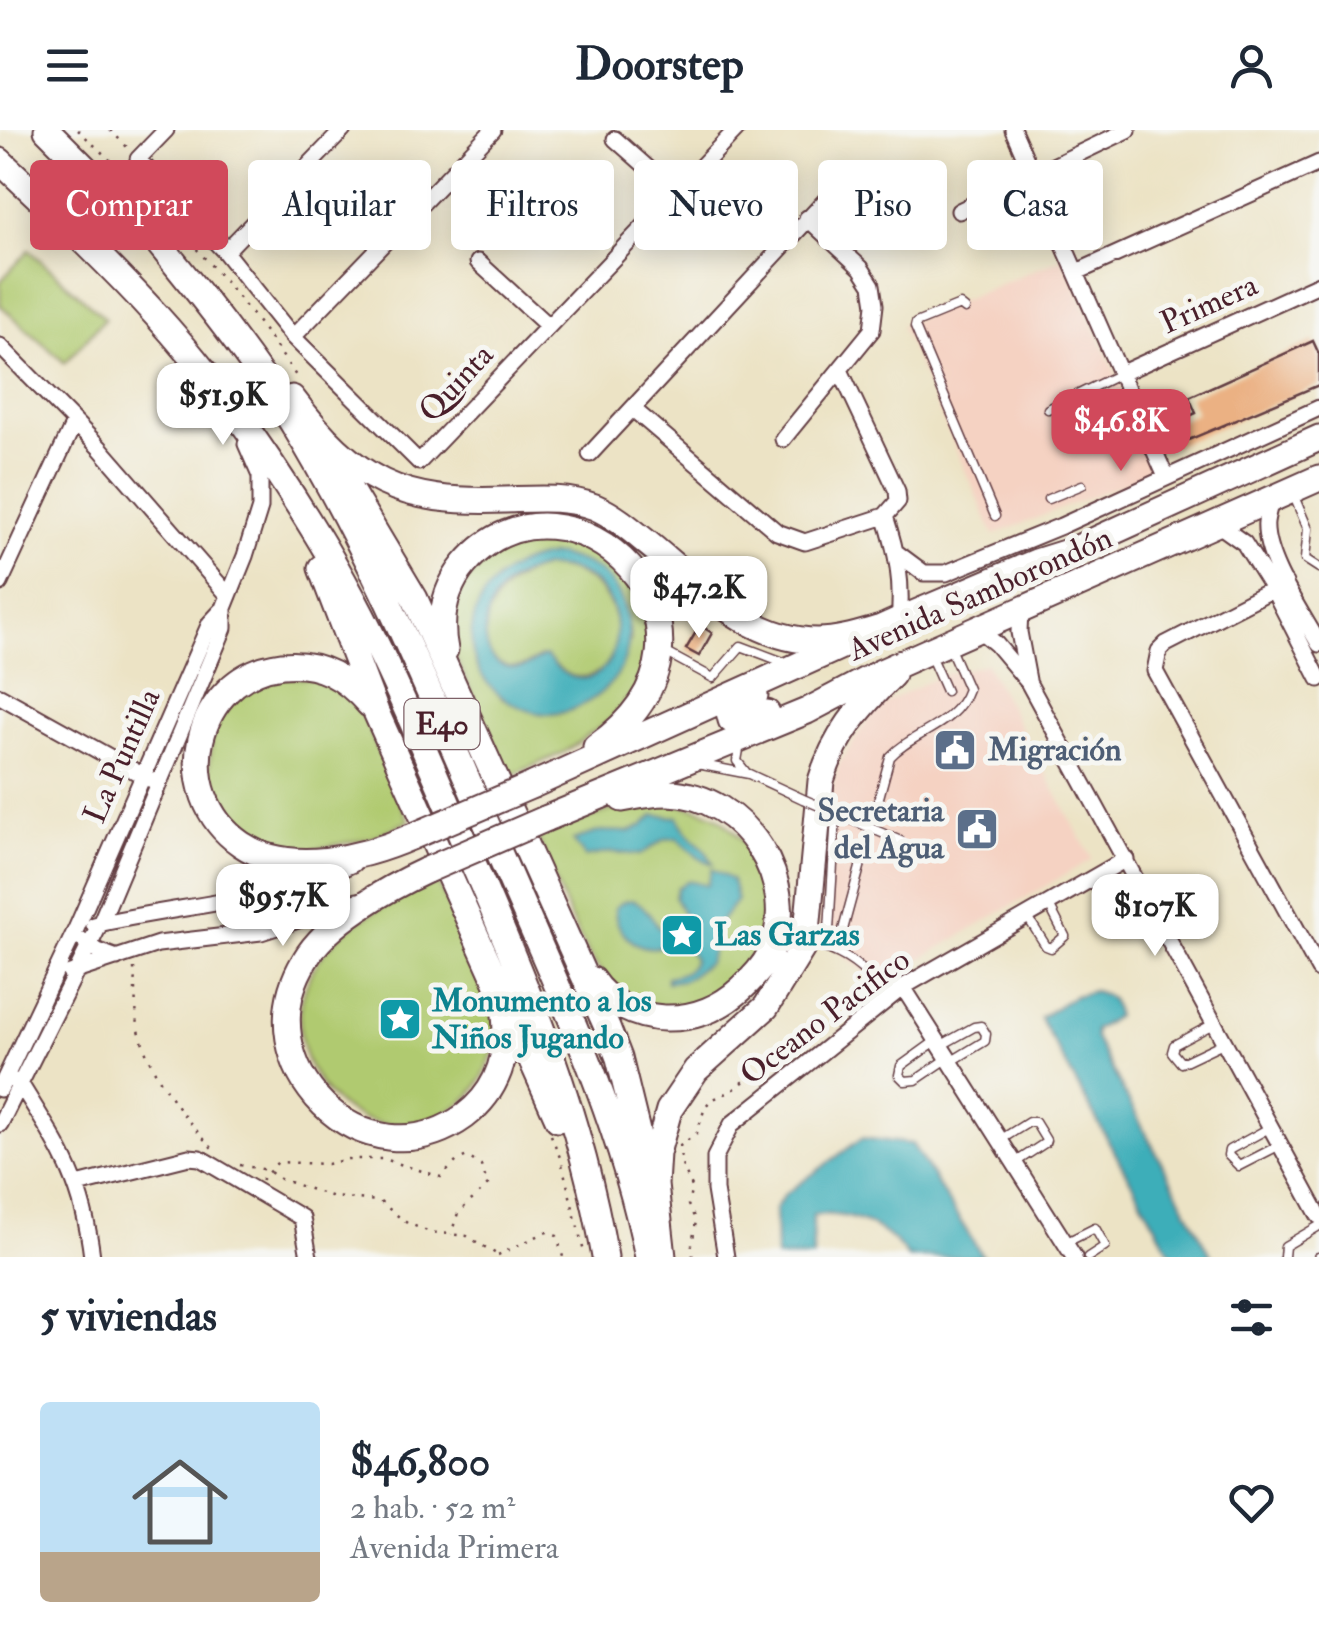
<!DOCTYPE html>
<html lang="es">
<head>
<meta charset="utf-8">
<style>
  :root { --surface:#fff; --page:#f2f2f3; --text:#1f2937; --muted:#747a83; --line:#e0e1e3; --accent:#d1495b }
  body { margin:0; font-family:"IM FELL Double Pica",serif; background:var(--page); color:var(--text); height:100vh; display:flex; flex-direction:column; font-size:38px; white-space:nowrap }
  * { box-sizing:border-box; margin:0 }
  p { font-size:32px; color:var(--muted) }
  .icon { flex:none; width:55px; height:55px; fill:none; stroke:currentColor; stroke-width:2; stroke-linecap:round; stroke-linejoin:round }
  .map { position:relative; height:1127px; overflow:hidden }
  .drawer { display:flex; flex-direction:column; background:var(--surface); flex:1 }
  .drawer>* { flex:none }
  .top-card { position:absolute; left:30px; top:30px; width:1260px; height:90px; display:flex; gap:20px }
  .price { position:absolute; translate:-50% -85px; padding:0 22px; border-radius:20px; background:#fff; color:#222; font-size:32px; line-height:65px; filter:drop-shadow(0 2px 5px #0008) }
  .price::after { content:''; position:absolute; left:50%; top:60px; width:30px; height:22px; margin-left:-15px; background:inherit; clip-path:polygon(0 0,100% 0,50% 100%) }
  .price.active { background:var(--accent); color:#fff }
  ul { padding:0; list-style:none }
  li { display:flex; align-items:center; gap:30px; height:250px; padding:0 40px }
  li+li { border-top:2px solid var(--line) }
  li span { display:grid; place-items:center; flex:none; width:280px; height:200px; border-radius:10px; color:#555 }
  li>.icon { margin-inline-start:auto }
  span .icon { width:120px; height:120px; fill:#fffc; stroke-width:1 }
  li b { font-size:42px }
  h2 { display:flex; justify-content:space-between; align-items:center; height:120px; padding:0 40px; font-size:42px }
  .tag { padding:0 35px; border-radius:10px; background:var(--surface); box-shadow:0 5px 25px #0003; font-size:35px; line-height:90px }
  .tag.active { background:var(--accent); color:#fff }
  header { display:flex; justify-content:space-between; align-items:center; height:130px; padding:0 40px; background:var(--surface); font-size:45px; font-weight:700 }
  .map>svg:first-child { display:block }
</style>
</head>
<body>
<header><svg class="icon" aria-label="menu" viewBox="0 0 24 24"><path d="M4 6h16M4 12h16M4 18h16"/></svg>Doorstep<svg class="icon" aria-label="person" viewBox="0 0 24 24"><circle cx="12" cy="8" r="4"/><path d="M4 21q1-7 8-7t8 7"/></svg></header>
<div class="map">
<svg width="1319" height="1127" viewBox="0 0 1319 1127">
  <rect width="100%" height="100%" fill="#f6f6f2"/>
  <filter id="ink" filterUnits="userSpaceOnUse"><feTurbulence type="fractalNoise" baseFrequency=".01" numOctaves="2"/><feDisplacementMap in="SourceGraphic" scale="20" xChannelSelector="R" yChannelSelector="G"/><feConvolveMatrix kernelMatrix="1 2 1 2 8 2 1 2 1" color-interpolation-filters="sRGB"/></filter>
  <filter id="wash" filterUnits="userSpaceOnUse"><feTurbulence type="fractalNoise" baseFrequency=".0048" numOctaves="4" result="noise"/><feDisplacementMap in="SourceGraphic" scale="40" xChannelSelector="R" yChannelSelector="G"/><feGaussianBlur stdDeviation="2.25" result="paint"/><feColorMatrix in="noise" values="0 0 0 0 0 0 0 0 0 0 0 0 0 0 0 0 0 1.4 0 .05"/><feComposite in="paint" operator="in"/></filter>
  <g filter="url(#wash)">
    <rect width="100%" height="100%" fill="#ece3c5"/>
    <path fill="#f5d2c2" d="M 1062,128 L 1160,339 L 994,405 L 901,196 Z
      M 986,534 L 1092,729 L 879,853 L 818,805 L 829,671 L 839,634 L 872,584 L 889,571 L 939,546 Z"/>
    <path fill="#b0ca70" stroke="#7d744e" stroke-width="2.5" fill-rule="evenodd" d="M 29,120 L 105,188 L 65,233 L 0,175 L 0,152 Z
      M 540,405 L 580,411 L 637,458 L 651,520 L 638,557 L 610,590 L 565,622 L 510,646 L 453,522 L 450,505 L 460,456 L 500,417 ZM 558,425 C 605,437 624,462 631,510 L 559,584 L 502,568 L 478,538 L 472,519 L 496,449 Z
      M 544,437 C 626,436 641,543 580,547 C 561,548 556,530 540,527 C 479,570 454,464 544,437 Z
      M 282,546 L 324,550 L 360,579 L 409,691 L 371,708 L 315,719 L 286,720 L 265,715 L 230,692 L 208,649 L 213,597 L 243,560 Z
      M 671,672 C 686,677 710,680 722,690 C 838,786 698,942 609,851 C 576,817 556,750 537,706 L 625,675 Z
      M 437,751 C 453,787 491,854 496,890 C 499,911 489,938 478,955 C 469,969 459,976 444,983 C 339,1036 249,900 333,813 C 361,784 401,768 437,751 Z"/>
    <path fill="#3eaeb9" stroke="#446672" stroke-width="2.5" fill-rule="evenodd" d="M 558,425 C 573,429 588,433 600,442 C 629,464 636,508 621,538 C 612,556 594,570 576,578 C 558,586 542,586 525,579 C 435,544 467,429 558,425 ZM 544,437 C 645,435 627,568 569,546 C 559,542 553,532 545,526 C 536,529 528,538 517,538 C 477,539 481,487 497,465 C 508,449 526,442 544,437 Z
      M 654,685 L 678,687 C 685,707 706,715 713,734 L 699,728 L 677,708 L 665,709 L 640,725 L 612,722 L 585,727 L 573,710 L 601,701 L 629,702 L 642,696 Z
      M 712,739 L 732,750 L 737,770 L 713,801 L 713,819 L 708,833 L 684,850 L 667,852 L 667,847 C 680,845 690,842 694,829 L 682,811 C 673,812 666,815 658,817 C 635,821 614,800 615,778 C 636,758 647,781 659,798 L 676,801 L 685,787 L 675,768 L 677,758 L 687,751 L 707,755 Z
      M 1094,861 C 1110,865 1115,871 1116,886 L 1095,900 L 1095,908 L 1212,1127 L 1173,1127 L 1040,888 L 1074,866 Z
      M 862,1008 L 912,1014 L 983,1127 L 908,1127 C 885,1095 850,1082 813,1085 L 813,1127 L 776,1127 L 775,1079 L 784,1065 Z"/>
    <g id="blocks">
      <path fill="#ebb183" d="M 1313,211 L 1319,224 L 1319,255 L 1172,317 L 1163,298 L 1196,283 L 1189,267 Z
        M 700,495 L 712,503 L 699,526 L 686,519 Z"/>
    </g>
  </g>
  <g filter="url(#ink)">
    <use href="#blocks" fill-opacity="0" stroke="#623c42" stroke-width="2.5"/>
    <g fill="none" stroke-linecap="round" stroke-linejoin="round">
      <g stroke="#623c42" stroke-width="11">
        <path id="service" d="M 965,179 L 960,175 L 916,193 L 915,197 L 995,386
          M 1048,279 L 1122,243
          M 1293,364 L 1308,399 L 1305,429 L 1319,438
          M 1048,369 L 1082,355
          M 665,522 L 713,548 L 741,516 L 786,533
          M 930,525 L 946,561
          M 740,614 L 737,631 L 745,641
          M 697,634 L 749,644 L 803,669
          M 229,774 L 223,786 L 232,796 L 284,789
          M 1027,786 L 1046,816 L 1051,818 L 1065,806 L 1049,775
          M 810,814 C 838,820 857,832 877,854
          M 828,817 L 836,685
          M 837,822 L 890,627 C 915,600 955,597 968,559 L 949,516
          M 1215,893 L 1174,915 L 1172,922 L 1181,933 L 1223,913
          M 937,910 L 901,936 L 899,945 L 905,951 L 916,950 L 947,929
          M 940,916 L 974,897 L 981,896 L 986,904 L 985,911 L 952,931
          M 1271,997 L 1229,1020 L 1228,1025 L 1239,1036 L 1280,1015
          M 1000,1010 L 1029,992 L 1035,992 L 1046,1010 L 1045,1013 L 1016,1032
          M 1065,1113 L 1095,1098 L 1105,1116 L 1088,1127
          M 1284,1127 L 1285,1116 L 1319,1096
          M 1318,1127 L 1319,1127"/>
      </g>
      <g stroke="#623c42" stroke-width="19">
        <path id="minor" d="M 166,0 L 138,29 L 225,122 L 293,207 L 419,332 L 736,0
          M 1013,0 L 1166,347
          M 615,9 L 675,62
          M 959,81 L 1128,0
          M 225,122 L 343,0
          M 478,132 L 548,196
          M 1077,142 L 1319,33
          M 293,207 L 493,0
          M 0,216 L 100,318 L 229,466
          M 1122,243 L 1319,154
          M 633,279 L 777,402 L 805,412 L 885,386 L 898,371 L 897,361 L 840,240
          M 783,309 L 872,200 L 875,175 L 872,155 L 861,138 L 807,88
          M 590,324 L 850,44
          M 1271,368 C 1270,376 1267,384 1266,392 C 1263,428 1302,483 1319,514
          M 885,386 C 897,422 903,453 899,490
          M 1216,393 L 1244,413 L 1273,459 L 1319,549
          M 897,423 L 924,443 L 946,443 L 1061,396 L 1319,278
          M 0,453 L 74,293
          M 1285,453 L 1166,514 L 1159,521 L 1155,541 L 1319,840
          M 1020,480 L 1019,502 L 1028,550
          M 978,499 L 996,514 L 1028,552 L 1319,1086
          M 0,566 L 149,649
          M 94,795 C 180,775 273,772 353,734
          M 84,811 L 98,821 L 117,828
          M 70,843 L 158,814 L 261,802 L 357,771
          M 903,857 L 1074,1127
          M 15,951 L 21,955 C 60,1018 83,1051 92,1127
          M 0,959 L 76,799 L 210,493 L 224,478 L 245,426 L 260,378 L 260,346 L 246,314
          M 0,994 L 100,794 L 224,498 L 224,478
          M 77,1055 L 189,1027 L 200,1028 L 302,1088 L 309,1127
          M 726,1127 L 715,1060 L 715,1027 L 732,994 L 903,857 L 1126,729"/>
      </g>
      <g stroke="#623c42" stroke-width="29">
        <path id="trunk" d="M 47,0 L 163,116
          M 0,31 C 53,81 107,131 156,185 C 217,252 270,328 317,405 C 380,508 425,622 473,733 C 530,864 581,985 605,1127
          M 151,104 C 201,165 250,226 292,292 C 379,434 441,591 508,743 C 562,867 622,994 648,1127
          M 292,268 C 355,352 400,374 505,370 C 535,369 566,366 595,377 C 618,387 637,405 657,421 C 704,460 752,511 818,511 C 841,511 863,503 885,497
          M 329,325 L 415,469 L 607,897 L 619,928 L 656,1079
          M 321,438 L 376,582 L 558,989
          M 445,520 C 439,489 444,459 465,434 C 565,316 761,500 596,617
          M 755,565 L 733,575 L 729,582 L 731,590 L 742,594 L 767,583
          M 369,574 C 346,547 319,531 282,535 C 193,546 168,664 241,714 C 288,746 363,728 411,707
          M 533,655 L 899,490 L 1036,432 L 1071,421 L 1319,308
          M 545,689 L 807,581 L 879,543 L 1319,348
          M 427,740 C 388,758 327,792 305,830 C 241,934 364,1059 465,986 C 498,961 509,924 505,885
          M 592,850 C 607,873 637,887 664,888 C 693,889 719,879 741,859 C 752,849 763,838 770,824 C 803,754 744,664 668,663 C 652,663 637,666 622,669
          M 663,1127 L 655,1055 L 657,1023 L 669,980 L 696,940 L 766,877 L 806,812 L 821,651 C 834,607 860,576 892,545"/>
      </g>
      <path stroke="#623c42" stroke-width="2.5" stroke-dasharray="2.5 8" stroke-linecap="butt" d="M 78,0 C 159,75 237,156 298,249
        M 110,0 L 127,17
        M 134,838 C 135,854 135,871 137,887 C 142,935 180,983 212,1018
        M 551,1005 L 561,1030 L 584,1122
        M 240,1035 L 267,1040 L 280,1049 L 333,1067 L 379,1071 L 407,1093 L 430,1102 L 467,1106 L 501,1127
        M 261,1050 L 278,1032 L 327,1034 L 348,1029 L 384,1029 L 441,1047 L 458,1030 L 467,1026 L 481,1036 L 488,1055 L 458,1083 L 451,1104
        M 498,1125 L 546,1102 L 557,1106 L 563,1127
        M 693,1127 L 691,1121 L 696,1091 L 688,1075 L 692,1057 L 681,1033 L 680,1016 L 697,1003 L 705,977 L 711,970 L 732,961 L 752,945 L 764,948"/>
      <use href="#service" stroke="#fff" stroke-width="8"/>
      <use href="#minor" stroke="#fff" stroke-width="15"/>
      <use href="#trunk" stroke="#fff" stroke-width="25"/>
      <g stroke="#623c42" stroke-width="11" stroke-linecap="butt">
        <path id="service-bridge" d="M 803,669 L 903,712"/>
      </g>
      <g stroke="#623c42" stroke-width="29" stroke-linecap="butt">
        <path id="trunk-bridge" d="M 411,707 L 533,655
          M 427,740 L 545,689"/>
      </g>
      <use href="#service-bridge" stroke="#fff" stroke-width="8"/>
      <use href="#trunk-bridge" stroke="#fff" stroke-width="25"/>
    </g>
  </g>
  <defs>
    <g id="civic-square" transform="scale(2.25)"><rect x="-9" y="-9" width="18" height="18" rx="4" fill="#5c6f8a" stroke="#f6f6f2"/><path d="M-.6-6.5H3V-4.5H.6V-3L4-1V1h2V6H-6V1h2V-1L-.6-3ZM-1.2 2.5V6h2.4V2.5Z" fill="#fff"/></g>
    <g id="sight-square" transform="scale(2.25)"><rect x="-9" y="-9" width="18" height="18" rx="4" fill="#0f9aa8" stroke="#f6f6f2"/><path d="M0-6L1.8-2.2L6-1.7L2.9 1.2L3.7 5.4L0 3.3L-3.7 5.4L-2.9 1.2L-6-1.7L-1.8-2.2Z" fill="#fff"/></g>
  </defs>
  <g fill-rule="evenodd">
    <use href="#civic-square" x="955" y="620"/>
    <use href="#civic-square" x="977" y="699"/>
    <use href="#sight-square" x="682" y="805"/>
    <use href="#sight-square" x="400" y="889"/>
  </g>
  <g text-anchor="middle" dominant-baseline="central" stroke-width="10" stroke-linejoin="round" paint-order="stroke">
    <rect fill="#f6f6f2" stroke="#7e6067" stroke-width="2.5" x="404.5" y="569" width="75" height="50" rx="8"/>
    <g font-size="30" font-weight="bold" fill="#4a1f2b">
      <text x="442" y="594">E40</text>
    </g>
    <g font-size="32" fill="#4a1f2b" stroke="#f6f6f2">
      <text transform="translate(1209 174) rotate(-24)">Primera</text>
      <text transform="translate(456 253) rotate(-47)">Quinta</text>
      <text transform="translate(980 464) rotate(-24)">Avenida Samborondón</text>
      <text transform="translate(122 626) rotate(-66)">La Puntilla</text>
      <text transform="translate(825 887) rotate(-37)">Oceano Pacifico</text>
    </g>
    <g font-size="32" font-weight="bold" fill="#4e5e75" stroke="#f6f6f2" text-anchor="start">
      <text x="988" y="620">Migración</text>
      <text x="944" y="681" text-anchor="end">Secretaria<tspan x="944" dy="37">del Agua</tspan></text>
    </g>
    <g font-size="32" font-weight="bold" fill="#0d838f" stroke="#f6f6f2" text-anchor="start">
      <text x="714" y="805">Las Garzas</text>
      <text x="432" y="871">Monumento a los<tspan x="432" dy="37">Niños Jugando</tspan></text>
    </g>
  </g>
</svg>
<b class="price" style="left:223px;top:318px">$51.9K</b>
<b class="price active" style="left:1121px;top:344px">$46.8K</b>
<b class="price" style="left:699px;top:511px">$47.2K</b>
<b class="price" style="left:283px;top:819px">$95.7K</b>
<b class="price" style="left:1155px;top:829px">$107K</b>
<div class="top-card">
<a class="tag active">Comprar</a>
<a class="tag">Alquilar</a>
<a class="tag">Filtros</a>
<a class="tag">Nuevo</a>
<a class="tag">Piso</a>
<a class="tag">Casa</a>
</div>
</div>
<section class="drawer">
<h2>5 viviendas<svg class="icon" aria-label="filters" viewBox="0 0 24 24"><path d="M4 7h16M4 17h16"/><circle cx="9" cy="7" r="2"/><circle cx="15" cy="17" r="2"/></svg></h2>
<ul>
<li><span style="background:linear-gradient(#bfe0f5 75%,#b9a48a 0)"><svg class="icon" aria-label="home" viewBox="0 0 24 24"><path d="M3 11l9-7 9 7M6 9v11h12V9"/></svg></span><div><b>$46,800</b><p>2 hab. · 52 m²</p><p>Avenida Primera</p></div><svg class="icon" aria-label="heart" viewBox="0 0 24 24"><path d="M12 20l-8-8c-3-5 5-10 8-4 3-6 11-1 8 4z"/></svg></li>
</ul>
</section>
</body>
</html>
